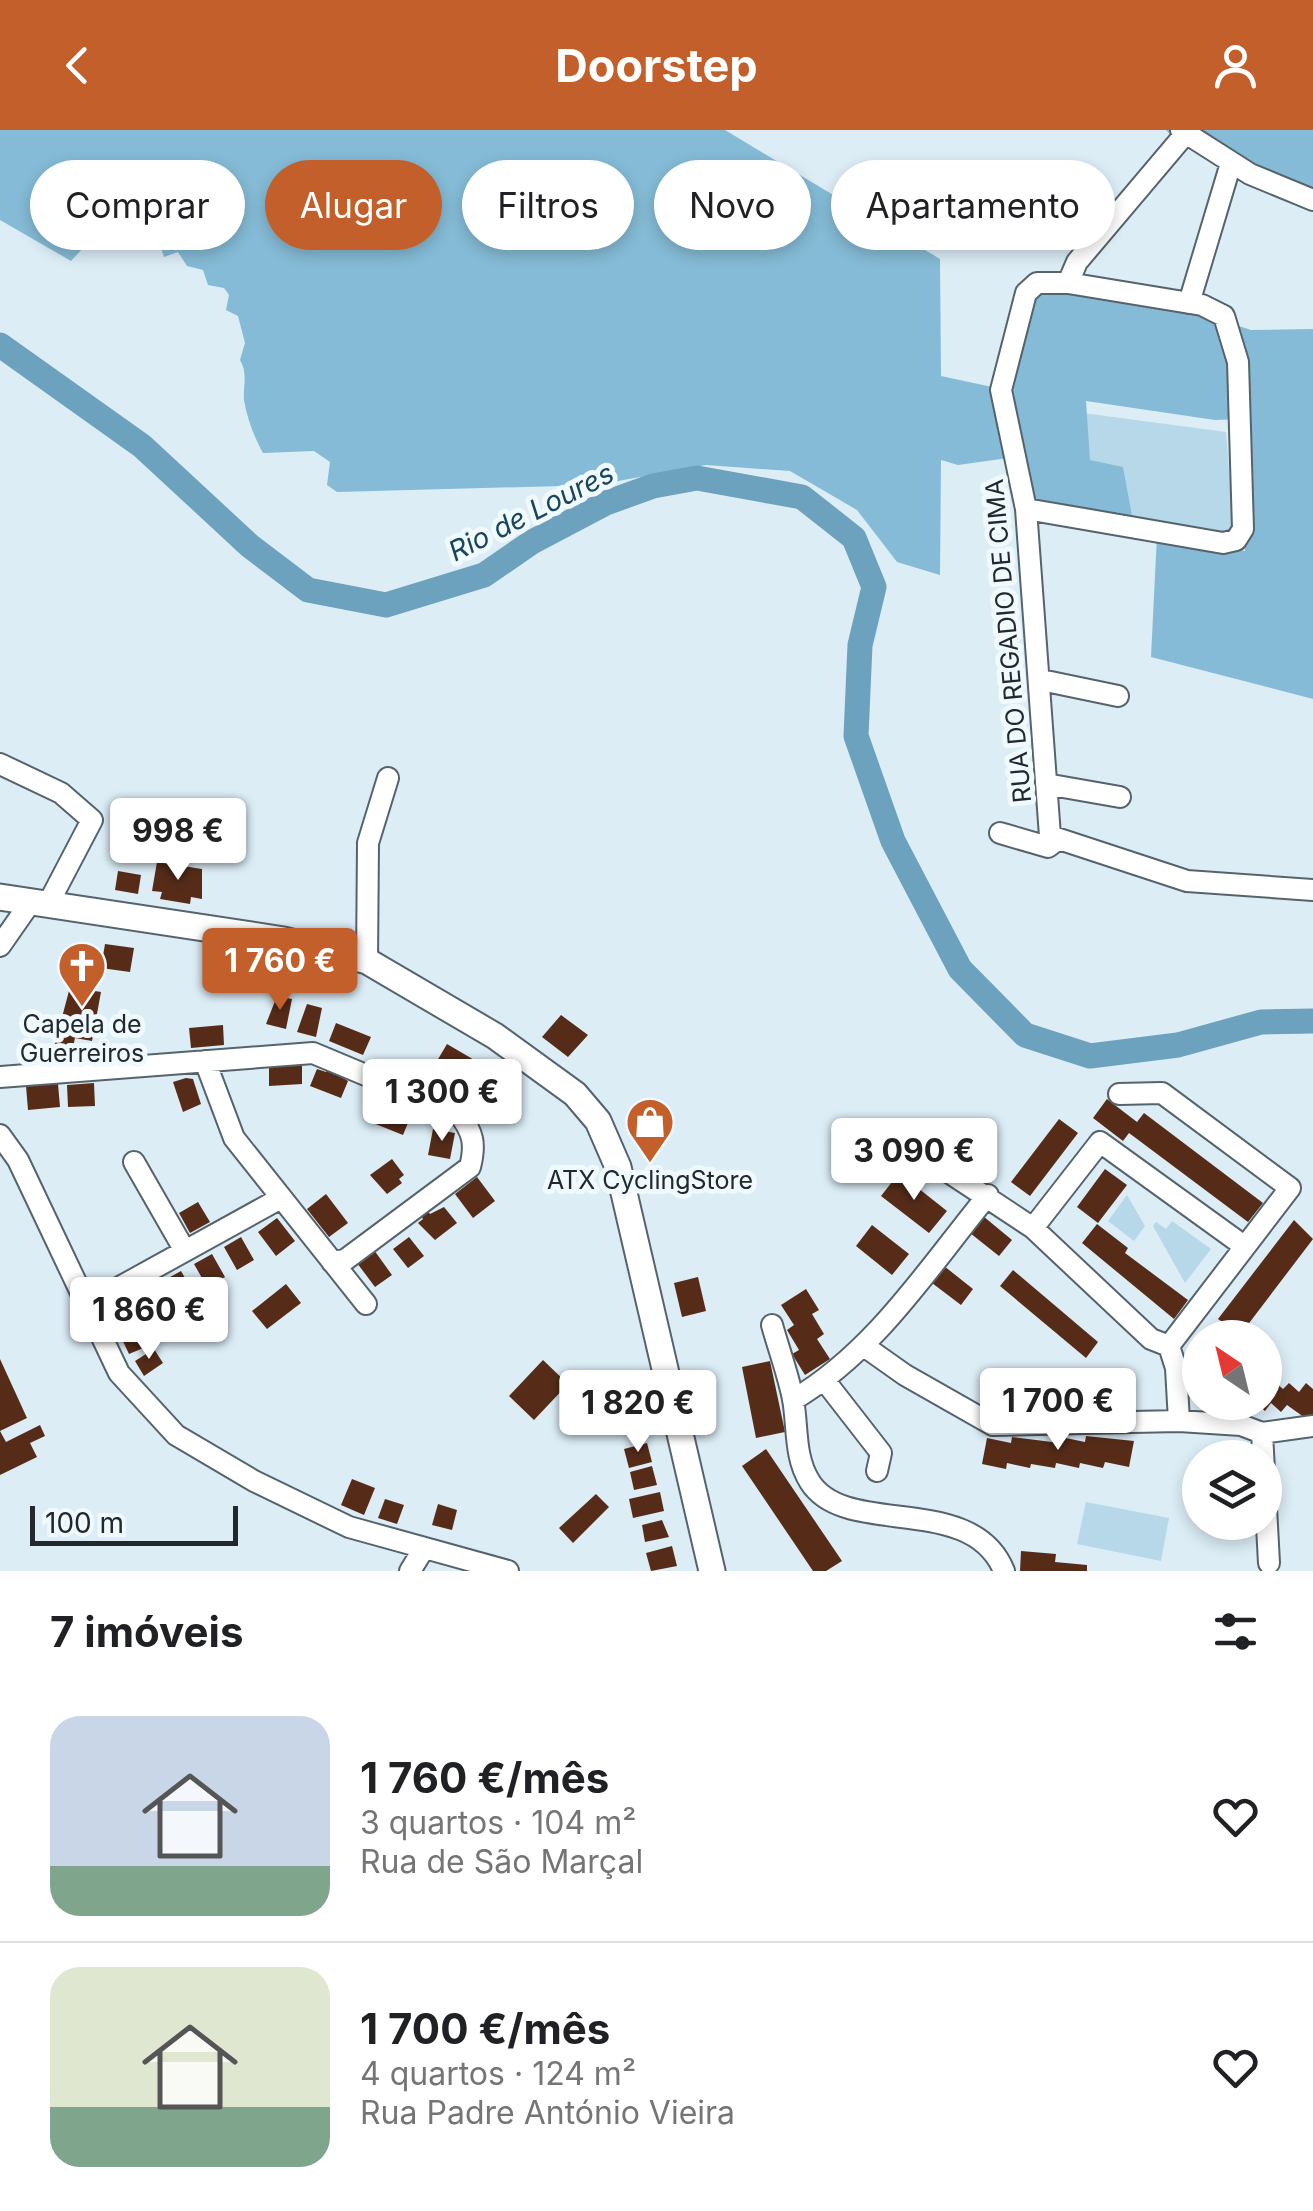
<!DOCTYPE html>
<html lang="pt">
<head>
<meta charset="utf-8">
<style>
  :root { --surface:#fff; --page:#f6f6f6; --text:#202124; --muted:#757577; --line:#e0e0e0; --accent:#c35f2b }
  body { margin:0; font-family:Inter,sans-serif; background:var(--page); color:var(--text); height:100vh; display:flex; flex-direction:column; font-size:38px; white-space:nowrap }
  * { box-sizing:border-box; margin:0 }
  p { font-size:32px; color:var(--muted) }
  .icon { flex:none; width:55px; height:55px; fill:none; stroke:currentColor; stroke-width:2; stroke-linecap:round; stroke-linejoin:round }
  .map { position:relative; height:1441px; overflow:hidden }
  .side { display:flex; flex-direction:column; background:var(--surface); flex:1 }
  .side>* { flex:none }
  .guide { position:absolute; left:30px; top:30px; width:1255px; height:90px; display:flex; gap:20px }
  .needle { width:65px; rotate:325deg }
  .buttons { position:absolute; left:1182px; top:1190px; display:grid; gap:20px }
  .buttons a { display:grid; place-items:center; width:100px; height:100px; border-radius:50%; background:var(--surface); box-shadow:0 5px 15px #0003; font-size:50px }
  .scale { position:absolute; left:30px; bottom:25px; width:208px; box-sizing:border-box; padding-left:10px; border:5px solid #22292c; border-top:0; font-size:28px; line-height:35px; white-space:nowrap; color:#22292c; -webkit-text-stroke:8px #eff9fe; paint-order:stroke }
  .price { position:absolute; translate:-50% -85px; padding:0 22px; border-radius:10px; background:#fff; color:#222; font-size:32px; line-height:65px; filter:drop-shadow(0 2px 5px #0008) }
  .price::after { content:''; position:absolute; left:50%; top:60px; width:30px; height:22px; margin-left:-15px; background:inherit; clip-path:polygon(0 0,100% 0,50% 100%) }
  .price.current { background:var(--accent); color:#fff }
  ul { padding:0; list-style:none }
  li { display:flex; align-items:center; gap:30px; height:250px; padding:0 50px }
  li+li { border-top:2px solid var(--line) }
  li span { display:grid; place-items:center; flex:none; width:280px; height:200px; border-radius:30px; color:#555 }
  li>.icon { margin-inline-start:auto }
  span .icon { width:120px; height:120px; fill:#fffc; stroke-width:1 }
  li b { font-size:42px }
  h2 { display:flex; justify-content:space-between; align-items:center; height:120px; padding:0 50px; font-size:42px }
  .pill { padding:0 35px; border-radius:45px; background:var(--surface); box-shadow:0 5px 15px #0003; font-size:35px; line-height:90px }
  .pill.current { background:var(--accent); color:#fff }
  header { display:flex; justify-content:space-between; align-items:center; height:130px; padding:0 50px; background:var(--accent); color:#fff; font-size:45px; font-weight:700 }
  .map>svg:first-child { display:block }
</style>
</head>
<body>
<header><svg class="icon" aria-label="back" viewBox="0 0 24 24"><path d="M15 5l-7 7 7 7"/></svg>Doorstep<svg class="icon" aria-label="person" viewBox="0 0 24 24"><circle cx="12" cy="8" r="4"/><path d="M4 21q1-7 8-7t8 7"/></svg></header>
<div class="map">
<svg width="1313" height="1441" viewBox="0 0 1313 1441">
  <rect width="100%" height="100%" fill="#dcedf6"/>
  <path fill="#b6d8e9" d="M 1083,283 L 1226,302 L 1234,404 L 1133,391 L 1090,331 Z
    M 1127,1065 L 1145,1096 L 1134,1111 L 1108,1091 Z
    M 1172,1091 L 1211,1119 L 1185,1153 L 1153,1096 L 1156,1092 L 1166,1099 Z
    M 1086,1372 L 1169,1388 L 1161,1431 L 1077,1414 Z"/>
  <path fill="#85bbd6" d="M 0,0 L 725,0 L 940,129 L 941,246 L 997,258 L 1028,164 L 1047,156 L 1181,177 L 1251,200 L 1313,199 L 1313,569 L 1151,527 L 1157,405 L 1245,421 L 1240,289 L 1215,290 L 1086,271 L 1090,330 L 1123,337 L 1133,391 L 1044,376 L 1027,367 L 1008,328 L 958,335 L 941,330 L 940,445 L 897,432 L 857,380 L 790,341 L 706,335 L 596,355 L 337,362 L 327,355 L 330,332 L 314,321 L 263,323 C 254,307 247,288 244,270 C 243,256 248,243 240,230 L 245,213 L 238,186 L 226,180 L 229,165 L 224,158 L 208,155 L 203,140 L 187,136 L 178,122 L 164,127 L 159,112 L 145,106 L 130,111 L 97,103 L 71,131 L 0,90 Z
    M 1166,0 L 1313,0 L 1313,78 L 1171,5 Z"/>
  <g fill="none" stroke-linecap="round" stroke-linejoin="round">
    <path stroke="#6ca2bd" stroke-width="25" d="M 0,215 L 142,316 L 250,416 L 308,460 L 386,475 L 484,445 L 532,412 L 606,373 L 653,356 L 697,348 L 802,367 L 854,408 L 874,457 L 860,515 L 856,606 L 893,711 L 960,839 L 1025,905 L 1090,926 L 1178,915 L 1261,892 L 1313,891"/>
  </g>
  <path fill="#562c19" d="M 157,732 L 202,739 L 202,769 L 191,767 L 190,774 L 160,769 L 162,762 L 152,761 Z
    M 118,741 L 141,745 L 138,764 L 115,760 Z
    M 105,814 L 134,818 L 130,842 L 101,838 Z
    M 216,828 L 243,836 L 240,855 L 206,849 L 209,830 Z
    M 70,857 L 101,862 L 92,911 L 75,908 L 73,917 L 55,914 Z
    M 277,866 L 292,869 L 286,899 L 266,894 Z
    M 307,874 L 322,878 L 316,907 L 297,902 Z
    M 561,885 L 588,905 L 568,927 L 542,907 Z
    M 336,893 L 371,907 L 363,925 L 329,911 Z
    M 223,895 L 224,915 L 191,918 L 189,898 Z
    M 447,914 L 476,931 L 466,948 L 437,931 Z
    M 280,934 L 302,936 L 302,954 L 269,956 L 269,938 Z
    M 327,938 L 348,951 L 341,968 L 310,956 L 317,939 L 326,942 Z
    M 488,939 L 506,950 L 488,977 L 470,966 Z
    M 186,948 L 193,949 L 201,974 L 183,982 L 173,952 Z
    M 94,953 L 95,976 L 68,977 L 67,955 Z
    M 58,954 L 60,977 L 28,980 L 26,956 Z
    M 1107,969 L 1137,992 L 1144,983 L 1263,1073 L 1248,1092 L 1129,1003 L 1123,1011 L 1093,988 Z
    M 379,977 L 410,988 L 403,1005 L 373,993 Z
    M 1059,989 L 1078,1003 L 1030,1066 L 1011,1052 Z
    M 433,999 L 455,1003 L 450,1029 L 428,1025 Z
    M 392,1029 L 404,1045 L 399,1049 L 402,1053 L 387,1064 L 370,1045 Z
    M 1105,1039 L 1127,1055 L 1098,1093 L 1077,1077 Z
    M 899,1043 L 947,1081 L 929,1103 L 881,1066 Z
    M 477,1047 L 495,1071 L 473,1088 L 455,1064 Z
    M 326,1064 L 348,1093 L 329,1107 L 307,1079 Z
    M 198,1072 L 210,1092 L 190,1103 L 179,1083 Z
    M 444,1077 L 457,1093 L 435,1110 L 418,1093 L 423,1089 L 419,1083 L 426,1078 L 430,1084 Z
    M 983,1086 L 1012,1110 L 999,1126 L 970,1103 Z
    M 277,1088 L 295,1111 L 276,1126 L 258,1102 Z
    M 1294,1090 L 1313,1109 L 1240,1205 L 1218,1189 Z
    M 1097,1094 L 1128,1118 L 1125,1123 L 1188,1170 L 1174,1189 L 1082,1113 Z
    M 872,1095 L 909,1124 L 892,1145 L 856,1116 Z
    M 241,1107 L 254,1130 L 237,1140 L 224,1117 Z
    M 409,1107 L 424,1126 L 408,1138 L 393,1119 Z
    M 374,1120 L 392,1145 L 375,1157 L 357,1133 Z
    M 212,1124 L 225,1147 L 207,1157 L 194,1134 Z
    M 944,1136 L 973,1159 L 961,1175 L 932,1153 Z
    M 1013,1140 L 1098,1212 L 1086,1228 L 1000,1156 Z
    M 181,1141 L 192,1160 L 174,1170 L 163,1151 Z
    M 698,1147 L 706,1181 L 682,1187 L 674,1153 Z
    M 286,1154 L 301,1173 L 267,1199 L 252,1181 Z
    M 806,1159 L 819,1180 L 812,1184 L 824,1204 L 817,1209 L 830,1229 L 805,1245 L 792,1224 L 799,1220 L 787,1200 L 794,1195 L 781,1175 Z
    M 130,1165 L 139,1186 L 120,1195 L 110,1174 Z
    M 139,1196 L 148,1216 L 129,1224 L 120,1205 Z
    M 154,1219 L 163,1233 L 144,1246 L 135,1231 Z
    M 0,1229 L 27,1288 L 0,1301 L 6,1312 L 40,1295 L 45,1306 L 30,1313 L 37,1327 L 0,1345 Z
    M 543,1230 L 568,1254 L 534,1290 L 509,1266 Z
    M 770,1231 L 785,1302 L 756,1308 L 742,1237 Z
    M 1274,1251 L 1283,1259 L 1289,1253 L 1299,1262 L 1306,1253 L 1313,1259 L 1313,1284 L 1308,1290 L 1287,1275 L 1281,1282 L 1271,1273 L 1265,1281 L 1255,1272 L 1265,1272 L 1265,1255 Z
    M 1009,1252 L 1020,1260 L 1026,1252 L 1036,1260 L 1043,1252 L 1052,1260 L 1059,1252 L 1069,1260 L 1075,1253 L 1084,1261 L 1091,1252 L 1101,1260 L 1108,1253 L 1117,1260 L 1124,1252 L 1136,1261 L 1120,1280 L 1109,1271 L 1099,1283 L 1075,1272 L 1068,1280 L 1059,1273 L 1052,1280 L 1042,1272 L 1035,1281 L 1025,1273 L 1019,1281 L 1009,1273 L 1002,1282 L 992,1273 Z
    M 632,1268 L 637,1269 L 643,1293 L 620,1301 L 613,1272 Z
    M 1086,1306 L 1134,1311 L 1129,1337 L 1105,1332 L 1103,1338 L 1080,1333 L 1079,1338 L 1056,1333 L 1055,1338 L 1031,1334 L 1030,1338 L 1007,1333 L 1006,1339 L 982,1334 L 987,1308 L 1011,1313 L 1012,1307 L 1060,1313 L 1061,1307 L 1085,1312 Z
    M 647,1313 L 652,1332 L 629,1338 L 624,1319 Z
    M 766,1319 L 842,1431 L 826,1441 L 813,1441 L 742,1336 Z
    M 652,1336 L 657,1355 L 634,1360 L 630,1342 Z
    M 352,1349 L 375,1358 L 364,1385 L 341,1375 Z
    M 660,1362 L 664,1381 L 633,1388 L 629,1369 Z
    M 596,1364 L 609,1377 L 573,1413 L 559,1398 Z
    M 385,1369 L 404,1375 L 397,1394 L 378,1388 Z
    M 438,1374 L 457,1380 L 452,1400 L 432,1395 Z
    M 662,1390 L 669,1407 L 645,1412 L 642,1395 Z
    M 672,1416 L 677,1436 L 651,1441 L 646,1423 Z
    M 1021,1421 L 1056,1424 L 1055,1432 L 1087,1435 L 1087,1441 L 1020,1441 Z"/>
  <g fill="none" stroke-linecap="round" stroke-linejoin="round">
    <g stroke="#55646c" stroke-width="24">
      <path id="minor" d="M 1181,0 L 1250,44 L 1313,70
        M 1186,3 L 1077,132 L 1068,153 L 1037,153 L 1026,163 L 1001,260 L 1026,379 L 1050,706 L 1187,751 L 1313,760
        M 1189,173 L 1231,33
        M 1026,379 L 1223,413 L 1236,410 L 1243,399 L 1238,232 L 1224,186 L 1202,175 L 1068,153
        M 1041,550 L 1118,566
        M 0,634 L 61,663 L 92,690 L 47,776
        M 1046,654 L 1120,667
        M 1000,703 L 1048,717 L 1056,711
        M 0,816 L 30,773
        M 367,831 L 368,713 L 388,648
        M 205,931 L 234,1008 L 366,1174
        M 0,947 L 313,923 L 459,984 C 473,1002 476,1014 470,1037 L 345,1130 L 332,1132
        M 1119,964 L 1162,963 L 1290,1058 L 1169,1216
        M 0,1005 L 18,1030 L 119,1243 L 176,1305 L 254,1351 L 349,1397 L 508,1441
        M 918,1022 L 1033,1098 L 1151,1209 L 1169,1216 L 1176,1238 L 1179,1291
        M 134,1032 L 185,1121
        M 1033,1098 L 1100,1012 L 1244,1116
        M 89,1174 L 281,1068
        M 772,1195 C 779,1220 788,1244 793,1269 C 798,1297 794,1327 810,1352 C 846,1409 972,1361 1004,1441
        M 864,1216 L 905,1245 L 993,1295 L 1179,1291 L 1241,1295 L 1262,1303 L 1313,1296
        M 825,1251 L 881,1323 L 877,1341
        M 793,1270 C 875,1222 929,1137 988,1065
        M 1262,1303 L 1269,1433
        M 410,1441 L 423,1420"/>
    </g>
    <g stroke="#55646c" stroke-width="29">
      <path id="major" d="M 0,767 L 284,810 L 367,831 L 495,906 L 575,964 L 598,991 L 618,1037 L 712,1441"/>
    </g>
    <use href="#minor" stroke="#fff" stroke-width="20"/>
    <use href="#major" stroke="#fff" stroke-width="25"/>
  </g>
  <defs>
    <g id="church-pin" transform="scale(2.5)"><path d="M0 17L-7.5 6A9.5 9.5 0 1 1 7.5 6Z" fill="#c35f2b" stroke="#eff9fe"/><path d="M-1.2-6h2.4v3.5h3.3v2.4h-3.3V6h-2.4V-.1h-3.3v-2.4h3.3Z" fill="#fff"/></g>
    <g id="shop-pin" transform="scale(2.5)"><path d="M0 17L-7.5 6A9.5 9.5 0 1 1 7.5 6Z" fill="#c35f2b" stroke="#eff9fe"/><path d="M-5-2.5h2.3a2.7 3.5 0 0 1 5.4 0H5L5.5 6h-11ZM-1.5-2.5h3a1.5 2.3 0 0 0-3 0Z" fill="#fff"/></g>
  </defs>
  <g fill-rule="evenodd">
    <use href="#church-pin" x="82" y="836"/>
    <use href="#shop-pin" x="650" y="992"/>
  </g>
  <g text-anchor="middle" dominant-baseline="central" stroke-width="10" stroke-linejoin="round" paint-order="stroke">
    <g font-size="25" fill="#22292c" stroke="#eff9fe">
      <text transform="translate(1008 511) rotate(-95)">RUA DO REGADIO DE CIMA</text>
    </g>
    <g font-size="25" fill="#22292c" stroke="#eff9fe">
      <text x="82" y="894">Capela de<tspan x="82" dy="29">Guerreiros</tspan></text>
      <text x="650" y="1050">ATX CyclingStore</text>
    </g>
    <g font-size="28" font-style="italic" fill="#19465a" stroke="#eff9fe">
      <text transform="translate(531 382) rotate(-27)">Rio de Loures</text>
    </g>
  </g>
</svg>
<div class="buttons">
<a><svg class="needle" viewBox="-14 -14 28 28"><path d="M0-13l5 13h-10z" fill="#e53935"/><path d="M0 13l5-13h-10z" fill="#757577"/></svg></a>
<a><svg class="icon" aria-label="layers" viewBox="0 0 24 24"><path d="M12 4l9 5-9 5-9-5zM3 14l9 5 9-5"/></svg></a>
</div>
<div class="scale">100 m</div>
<b class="price" style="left:178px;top:753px">998 €</b>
<b class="price current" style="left:280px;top:883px">1 760 €</b>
<b class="price" style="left:442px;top:1014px">1 300 €</b>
<b class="price" style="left:914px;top:1073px">3 090 €</b>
<b class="price" style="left:149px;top:1232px">1 860 €</b>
<b class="price" style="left:1058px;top:1323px">1 700 €</b>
<b class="price" style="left:638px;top:1325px">1 820 €</b>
<div class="guide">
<a class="pill">Comprar</a>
<a class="pill current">Alugar</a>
<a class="pill">Filtros</a>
<a class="pill">Novo</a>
<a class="pill">Apartamento</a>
</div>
</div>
<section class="side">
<h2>7 imóveis<svg class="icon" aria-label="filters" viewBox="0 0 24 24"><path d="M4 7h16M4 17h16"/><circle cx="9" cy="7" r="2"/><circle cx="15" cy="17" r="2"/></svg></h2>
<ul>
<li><span style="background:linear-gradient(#c9d6e8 75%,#7fa58c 0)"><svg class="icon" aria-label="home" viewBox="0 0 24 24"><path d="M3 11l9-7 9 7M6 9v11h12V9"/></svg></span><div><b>1 760 €/mês</b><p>3 quartos · 104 m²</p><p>Rua de São Marçal</p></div><svg class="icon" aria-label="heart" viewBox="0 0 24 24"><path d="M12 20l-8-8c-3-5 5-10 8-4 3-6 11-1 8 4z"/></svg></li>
<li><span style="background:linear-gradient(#dfe7d0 70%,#7fa58c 0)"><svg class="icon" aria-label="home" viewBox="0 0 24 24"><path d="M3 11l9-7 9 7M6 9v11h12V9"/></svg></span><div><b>1 700 €/mês</b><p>4 quartos · 124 m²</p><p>Rua Padre António Vieira</p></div><svg class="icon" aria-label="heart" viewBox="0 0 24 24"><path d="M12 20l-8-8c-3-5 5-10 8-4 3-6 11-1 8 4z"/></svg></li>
</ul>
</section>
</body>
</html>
